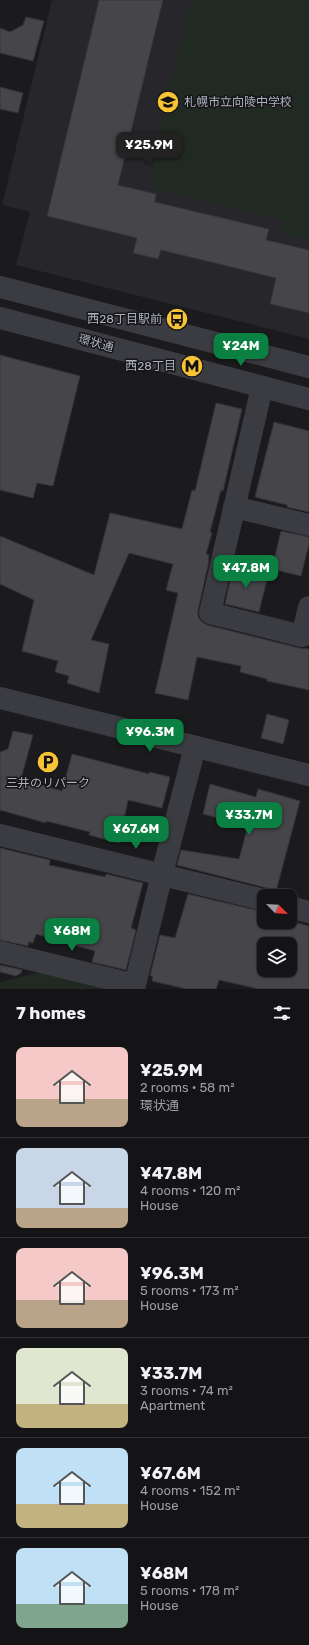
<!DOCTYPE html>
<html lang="en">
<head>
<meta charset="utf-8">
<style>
  :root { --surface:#141416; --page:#1d1d1f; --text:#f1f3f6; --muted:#9d9ea1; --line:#333335; --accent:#0b8043 }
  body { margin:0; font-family:Rubik,"Noto Sans JP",sans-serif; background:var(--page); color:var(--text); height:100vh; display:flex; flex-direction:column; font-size:15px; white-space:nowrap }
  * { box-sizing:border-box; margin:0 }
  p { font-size:13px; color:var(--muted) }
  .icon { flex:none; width:22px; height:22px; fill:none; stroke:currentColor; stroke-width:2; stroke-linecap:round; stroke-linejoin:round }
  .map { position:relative; height:989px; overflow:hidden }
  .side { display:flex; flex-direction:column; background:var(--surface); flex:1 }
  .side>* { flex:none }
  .needle { width:26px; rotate:114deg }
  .controls { position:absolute; left:257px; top:889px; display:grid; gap:8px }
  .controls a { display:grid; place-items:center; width:40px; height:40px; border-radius:8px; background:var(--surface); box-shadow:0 1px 3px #0004,0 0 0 1px var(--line); font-size:20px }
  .price { position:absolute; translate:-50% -34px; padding:0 9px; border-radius:8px; background:var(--accent); color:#fff; font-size:13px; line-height:26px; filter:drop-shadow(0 1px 2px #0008) }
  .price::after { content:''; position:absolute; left:50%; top:24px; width:12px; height:9px; margin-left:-6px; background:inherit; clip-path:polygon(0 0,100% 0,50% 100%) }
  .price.active { background:#222; color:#fff }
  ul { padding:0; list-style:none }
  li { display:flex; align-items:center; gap:12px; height:100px; padding:0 16px }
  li+li { border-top:1px solid var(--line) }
  li span { display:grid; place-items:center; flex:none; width:112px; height:80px; border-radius:8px; color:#555 }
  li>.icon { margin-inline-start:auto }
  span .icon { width:48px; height:48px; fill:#fffc; stroke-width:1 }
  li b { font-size:17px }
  h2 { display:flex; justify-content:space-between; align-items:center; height:48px; padding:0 16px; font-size:17px }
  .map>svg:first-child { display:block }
</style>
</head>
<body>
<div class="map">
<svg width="309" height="989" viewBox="0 0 309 989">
  <rect width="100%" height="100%" fill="#1b1a1d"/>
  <path fill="#27262a" d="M 52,0 L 309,0 L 309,339 L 16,265 L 30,212 L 2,205 Z"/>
  <path fill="#202922" d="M 191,0 L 309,0 L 309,241 L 282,234 L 284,220 L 154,189 L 157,179 L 149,177 Z
    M 48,970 L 121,989 L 0,989 L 0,982 Z"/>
  <path fill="#45454a" stroke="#353439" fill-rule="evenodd" d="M 99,0 L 163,0 L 118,185 L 156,194 L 155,202 L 269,229 L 266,240 L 309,250 L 309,313 L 270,304 L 276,278 L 161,250 L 158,259 L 133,253 L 137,238 L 47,216 Z
    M 26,17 L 44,21 L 33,61 L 0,53 L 0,28 L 10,32 L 23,25 Z
    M 0,87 L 23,93 L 18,113 L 0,109 Z
    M 0,355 L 80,376 L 53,486 L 37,483 L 33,498 L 0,490 Z
    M 216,403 L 242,409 L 223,491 L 221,490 L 210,532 L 212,533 L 206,554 L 209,555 L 208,561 L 209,561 L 198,610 L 198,617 L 202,622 L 207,625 L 299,648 L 309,649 L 309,690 L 267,681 L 267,679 L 240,672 L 241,666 L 197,657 L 188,700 L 155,693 L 178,593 L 166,590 L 173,564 L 129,553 L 91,640 L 109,644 L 99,693 L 67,683 L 69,676 L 55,672 L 58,661 L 22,651 L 34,600 L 0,584 L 0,536 L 94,575 L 110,513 L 182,529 L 192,490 L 195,491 Z
    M 274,422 L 309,431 L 309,512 L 287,507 L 287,505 L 255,497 Z
    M 281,531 L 309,537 L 309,544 L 301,576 L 272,569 Z
    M 233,567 L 268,575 L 259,612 L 225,604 Z
    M 267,714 L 289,720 L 283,744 L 261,738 Z
    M 13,731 L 33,735 L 21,779 L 62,791 L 72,754 L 149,774 L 149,772 L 170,777 L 162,808 L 128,800 L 119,843 L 89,835 L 90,832 L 46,821 L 46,823 L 0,810 L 0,752 L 8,749 Z
    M 210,784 L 256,797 L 258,789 L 300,801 L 275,895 L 272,891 L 267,888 L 177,865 L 181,850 L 239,859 L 248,826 L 203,814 Z
    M 0,848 L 50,860 L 49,865 L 105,877 L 106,874 L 143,883 L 131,928 L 136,930 L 126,970 L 92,962 L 95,951 L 36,934 L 33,943 L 29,942 L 28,946 L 0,940 Z
    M 188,894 L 264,912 L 264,922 L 290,921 L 309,926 L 309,989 L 259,989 L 219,980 L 216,989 L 187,989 L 152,981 L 153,976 L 150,976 L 160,935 L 175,938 ZM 264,944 L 290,944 L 290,970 L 264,970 Z
    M 0,965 L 22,970 L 21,973 L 16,976 L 0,972 Z"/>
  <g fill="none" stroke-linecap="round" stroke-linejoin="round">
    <path stroke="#3b3c42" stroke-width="22" d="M 0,287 L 309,367
      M 0,318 L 309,399
      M 262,387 L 210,613 L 302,636 L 309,607
      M 234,507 L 309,525
      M 0,698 L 309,775
      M 0,835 L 264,900
      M 290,907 L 309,912
      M 0,952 L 135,985
      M 134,989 L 162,874 L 195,747"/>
  </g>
  <defs>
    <g id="school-disc" transform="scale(1.15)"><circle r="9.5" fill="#f9c336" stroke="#161518"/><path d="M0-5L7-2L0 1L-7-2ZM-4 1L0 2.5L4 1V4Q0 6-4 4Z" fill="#111"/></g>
    <g id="bus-disc" transform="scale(1.15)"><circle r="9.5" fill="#f9c336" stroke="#161518"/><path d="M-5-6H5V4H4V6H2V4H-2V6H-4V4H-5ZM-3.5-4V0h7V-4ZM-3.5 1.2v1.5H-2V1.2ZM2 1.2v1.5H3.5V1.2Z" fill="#111"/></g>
    <g id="metro-disc" transform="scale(1.15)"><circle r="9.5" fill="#f9c336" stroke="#161518"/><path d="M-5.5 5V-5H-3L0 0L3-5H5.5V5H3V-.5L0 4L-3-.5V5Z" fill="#111"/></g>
    <g id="parking-disc" transform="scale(1.15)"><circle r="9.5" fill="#f9c336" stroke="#161518"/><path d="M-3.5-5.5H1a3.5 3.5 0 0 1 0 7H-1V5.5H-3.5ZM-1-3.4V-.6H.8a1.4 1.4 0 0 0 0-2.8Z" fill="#111"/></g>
  </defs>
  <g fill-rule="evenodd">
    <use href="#school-disc" x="168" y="102"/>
    <use href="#bus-disc" x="177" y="319"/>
    <use href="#metro-disc" x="192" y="366"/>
    <use href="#parking-disc" x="48" y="762"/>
  </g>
  <g text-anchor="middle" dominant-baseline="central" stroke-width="3" stroke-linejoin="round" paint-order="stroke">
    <g font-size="12" fill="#adb1bd" stroke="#161518" text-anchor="end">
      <text x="184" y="102" text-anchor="start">札幌市立向陵中学校</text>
      <text x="162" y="319">西28丁目駅前</text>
      <text x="176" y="366">西28丁目</text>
      <text x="48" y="783" text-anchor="middle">三井のリパーク</text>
    </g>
    <g font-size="12" fill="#adb1bd" stroke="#161518">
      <text transform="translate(96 343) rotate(15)">環状通</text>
    </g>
  </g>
</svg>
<div class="controls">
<a><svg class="needle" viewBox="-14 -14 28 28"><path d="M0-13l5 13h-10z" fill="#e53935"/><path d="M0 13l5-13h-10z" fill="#9d9ea1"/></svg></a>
<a><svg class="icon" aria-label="layers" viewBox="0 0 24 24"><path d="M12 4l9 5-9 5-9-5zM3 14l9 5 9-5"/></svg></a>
</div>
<b class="price active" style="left:149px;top:166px">¥25.9M</b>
<b class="price" style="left:241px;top:367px">¥24M</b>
<b class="price" style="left:246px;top:589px">¥47.8M</b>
<b class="price" style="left:150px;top:753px">¥96.3M</b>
<b class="price" style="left:249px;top:836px">¥33.7M</b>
<b class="price" style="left:136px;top:850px">¥67.6M</b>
<b class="price" style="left:72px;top:952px">¥68M</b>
</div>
<section class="side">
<h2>7 homes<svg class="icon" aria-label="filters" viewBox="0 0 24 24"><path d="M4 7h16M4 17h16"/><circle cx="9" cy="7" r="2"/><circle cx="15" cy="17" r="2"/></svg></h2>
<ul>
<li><span style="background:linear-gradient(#f6c9c9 65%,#b9a48a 0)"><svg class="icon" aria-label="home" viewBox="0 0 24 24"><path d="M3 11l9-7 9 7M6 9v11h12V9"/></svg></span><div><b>¥25.9M</b><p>2 rooms · 58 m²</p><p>環状通</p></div></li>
<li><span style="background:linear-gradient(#c9d6e8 75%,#b9a48a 0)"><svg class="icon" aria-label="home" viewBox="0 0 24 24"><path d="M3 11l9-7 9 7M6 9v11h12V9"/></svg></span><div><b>¥47.8M</b><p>4 rooms · 120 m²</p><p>House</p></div></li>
<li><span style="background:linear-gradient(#f6c9c9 65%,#b9a48a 0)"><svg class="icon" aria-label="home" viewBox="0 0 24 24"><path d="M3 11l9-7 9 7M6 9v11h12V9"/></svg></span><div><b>¥96.3M</b><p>5 rooms · 173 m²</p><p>House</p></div></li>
<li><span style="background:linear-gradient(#dfe7d0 70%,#c2b280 0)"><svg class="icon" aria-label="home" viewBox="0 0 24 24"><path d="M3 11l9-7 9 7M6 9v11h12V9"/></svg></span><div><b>¥33.7M</b><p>3 rooms · 74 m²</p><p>Apartment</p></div></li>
<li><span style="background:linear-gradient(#bfe0f5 70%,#c2b280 0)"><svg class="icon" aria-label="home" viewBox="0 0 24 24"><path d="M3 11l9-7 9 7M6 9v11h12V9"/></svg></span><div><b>¥67.6M</b><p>4 rooms · 152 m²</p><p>House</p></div></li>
<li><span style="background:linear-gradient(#bfe0f5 70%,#7fa58c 0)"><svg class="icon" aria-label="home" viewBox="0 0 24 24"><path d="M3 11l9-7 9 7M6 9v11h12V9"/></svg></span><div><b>¥68M</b><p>5 rooms · 178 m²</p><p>House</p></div></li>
</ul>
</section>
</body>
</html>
